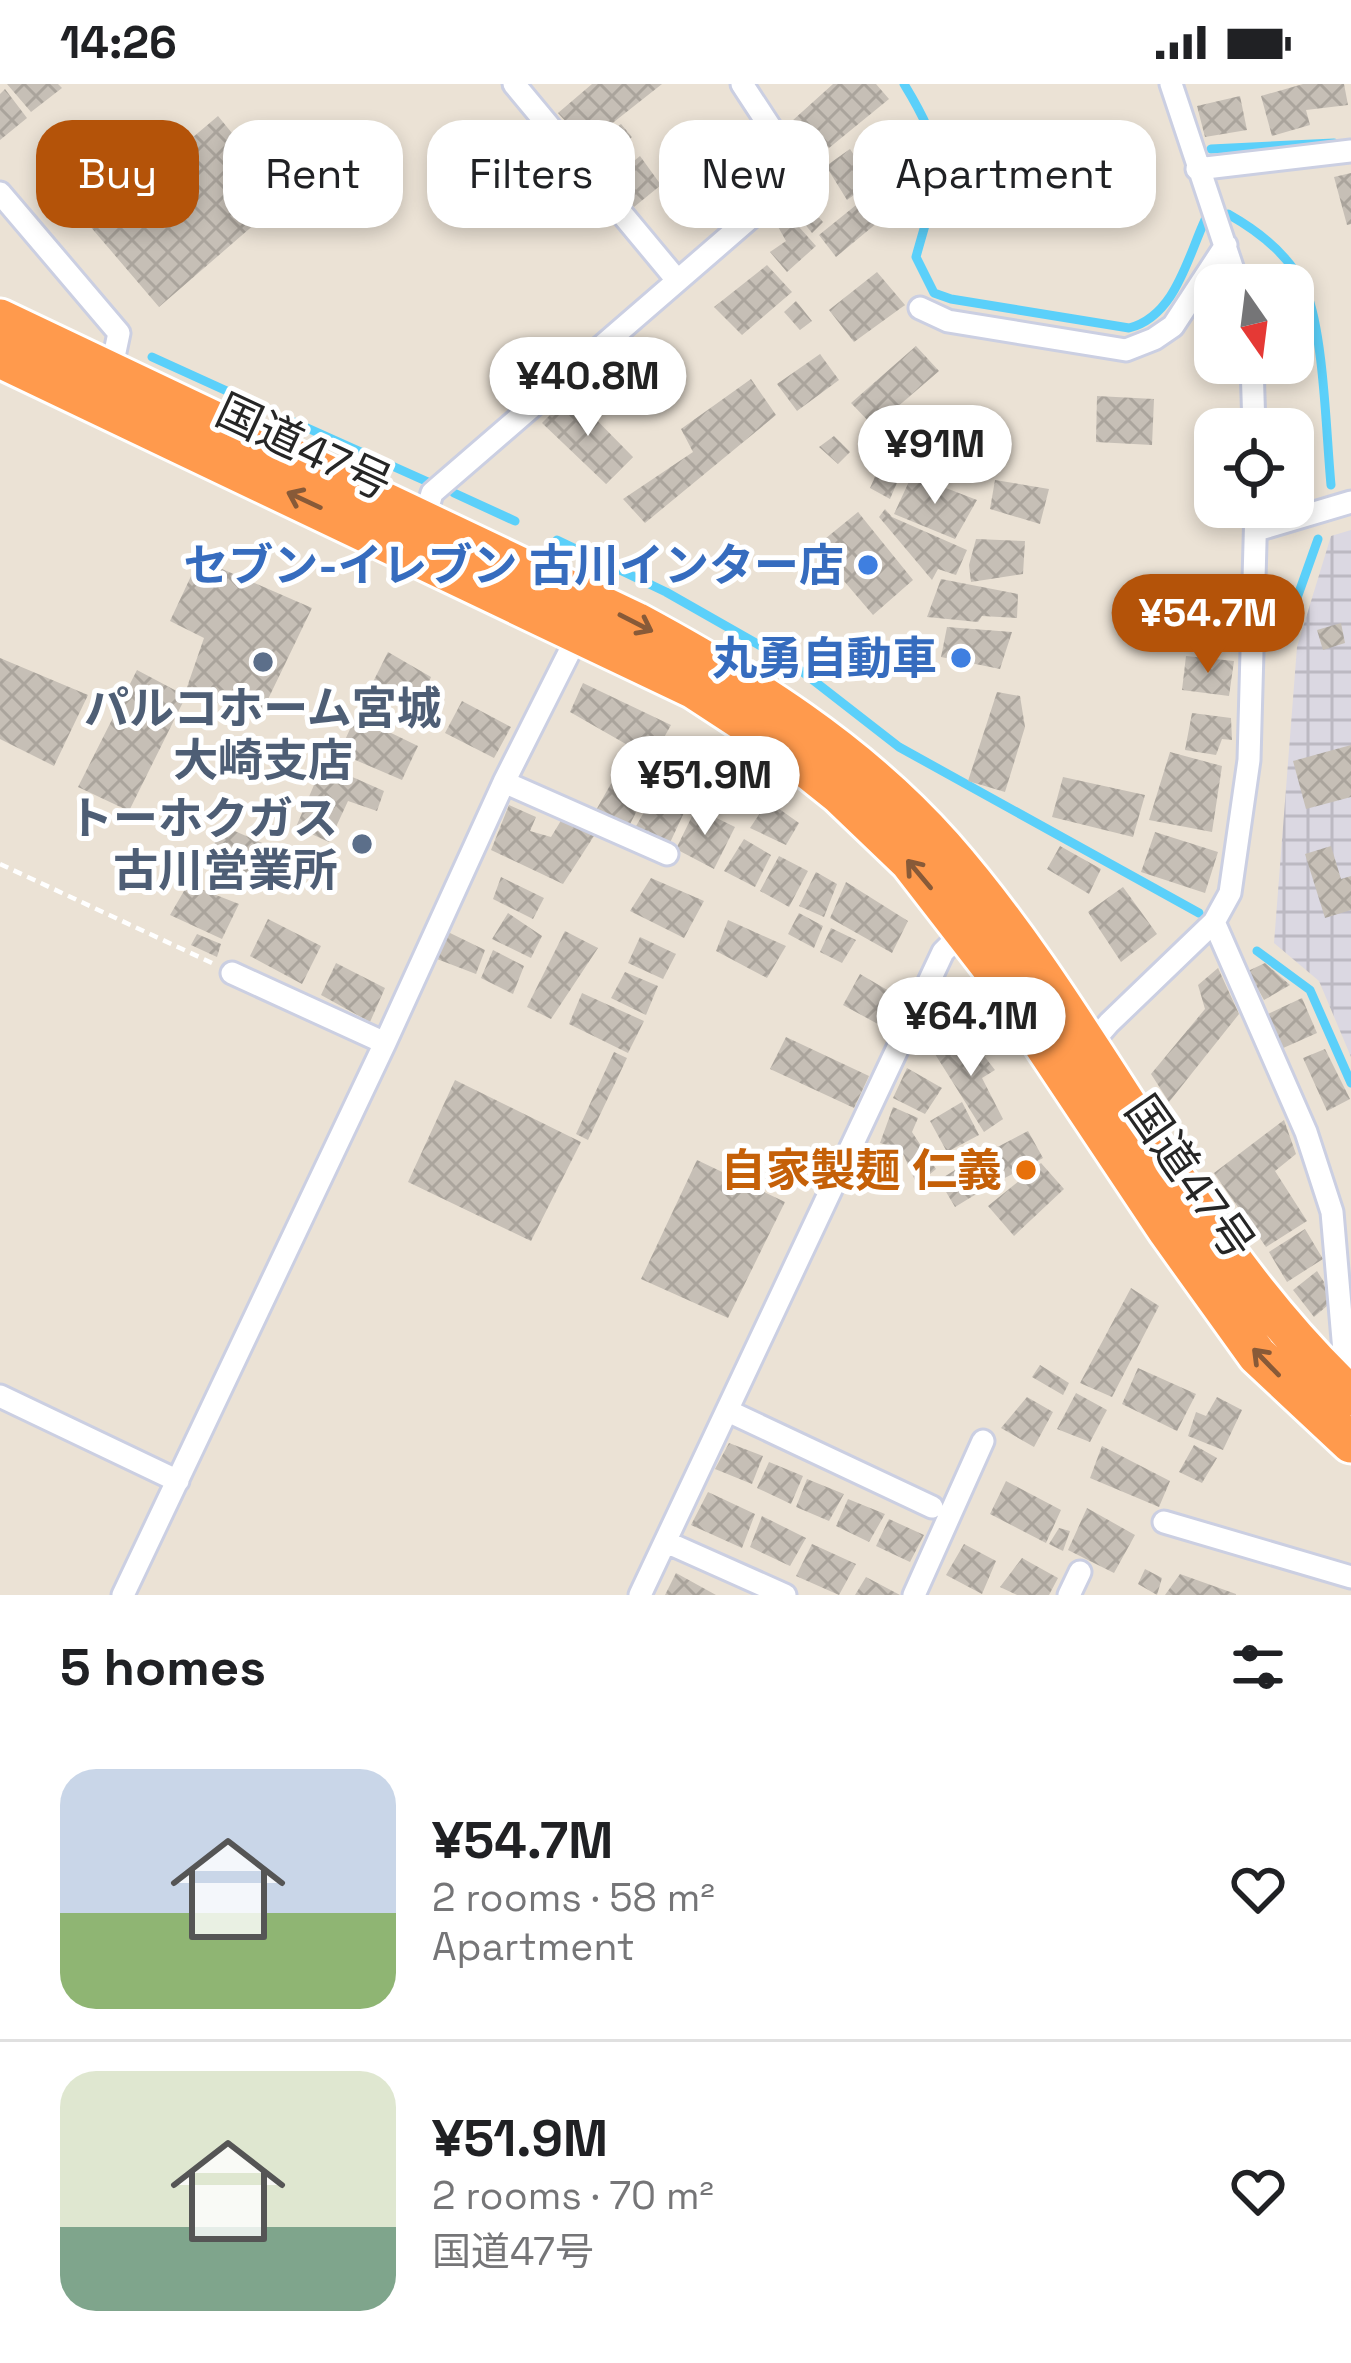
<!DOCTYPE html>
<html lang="en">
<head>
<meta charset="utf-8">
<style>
  :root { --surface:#fff; --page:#f2f2f2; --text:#202124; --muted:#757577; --line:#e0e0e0; --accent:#b45309 }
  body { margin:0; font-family:"Space Grotesk","Noto Sans JP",sans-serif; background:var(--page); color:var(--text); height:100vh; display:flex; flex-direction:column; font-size:45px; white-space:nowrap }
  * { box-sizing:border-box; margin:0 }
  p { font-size:39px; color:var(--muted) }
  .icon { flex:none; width:66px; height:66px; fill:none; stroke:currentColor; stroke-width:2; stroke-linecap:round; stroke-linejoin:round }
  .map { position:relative; height:1511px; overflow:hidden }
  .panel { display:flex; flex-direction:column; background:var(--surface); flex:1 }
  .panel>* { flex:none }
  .banner { position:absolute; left:36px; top:36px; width:1281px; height:108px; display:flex; gap:24px }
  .needle { width:78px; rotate:166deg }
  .controls { position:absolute; left:1194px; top:180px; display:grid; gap:24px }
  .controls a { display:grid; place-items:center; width:120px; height:120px; border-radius:24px; background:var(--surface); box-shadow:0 6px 18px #0003; font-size:60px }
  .price { position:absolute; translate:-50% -102px; padding:0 27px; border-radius:42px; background:#fff; color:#222; font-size:39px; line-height:78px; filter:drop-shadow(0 3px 6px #0008) }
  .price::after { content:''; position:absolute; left:50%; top:72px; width:36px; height:27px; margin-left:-18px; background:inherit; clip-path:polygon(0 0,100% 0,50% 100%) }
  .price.current { background:var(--accent); color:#fff }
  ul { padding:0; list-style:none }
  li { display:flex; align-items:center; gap:36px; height:300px; padding:0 60px }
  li+li { border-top:3px solid var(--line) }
  li span { display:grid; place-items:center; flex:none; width:336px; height:240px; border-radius:36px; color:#555 }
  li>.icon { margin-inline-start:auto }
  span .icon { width:144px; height:144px; fill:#fffc; stroke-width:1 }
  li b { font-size:51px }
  h2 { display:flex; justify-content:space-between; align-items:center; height:144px; padding:0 60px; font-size:51px }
  .chip { padding:0 42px; border-radius:36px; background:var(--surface); box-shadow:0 6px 18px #0003; font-size:42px; line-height:108px }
  .chip.current { background:var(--accent); color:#fff }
  .status { display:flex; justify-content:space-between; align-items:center; height:84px; padding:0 60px; background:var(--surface); direction:ltr }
  .status svg { height:33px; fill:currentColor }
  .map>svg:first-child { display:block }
</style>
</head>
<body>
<div class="status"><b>14:26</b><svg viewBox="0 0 49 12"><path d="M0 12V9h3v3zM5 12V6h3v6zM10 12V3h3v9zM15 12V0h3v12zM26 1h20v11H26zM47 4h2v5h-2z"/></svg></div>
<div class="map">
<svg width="1351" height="1511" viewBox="0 0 1351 1511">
  <defs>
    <pattern id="industrial-grid" width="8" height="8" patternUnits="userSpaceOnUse" patternTransform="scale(3)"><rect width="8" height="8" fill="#dbd8e2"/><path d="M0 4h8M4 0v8" fill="none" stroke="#bcb9c2"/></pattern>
    <pattern id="building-cross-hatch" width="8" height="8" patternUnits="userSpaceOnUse" patternTransform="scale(3)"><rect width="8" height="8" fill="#c6bfb6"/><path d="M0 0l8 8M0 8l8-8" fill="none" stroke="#aaa49c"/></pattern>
  </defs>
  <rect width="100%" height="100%" fill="#ebe2d5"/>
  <path fill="url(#industrial-grid)" d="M 1351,446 L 1351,973 L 1319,897 L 1274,859 L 1297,563 L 1331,452 Z"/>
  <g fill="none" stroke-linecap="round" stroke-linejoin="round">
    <path stroke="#5bd0fa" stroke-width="9" d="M 904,0 C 952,79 939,89 916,173 L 934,209 L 951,215 L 1129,244 C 1175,232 1187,175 1205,136 L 1228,130 C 1260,148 1291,172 1306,207 C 1324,252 1326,349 1331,401
      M 1211,65 L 1334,59
      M 152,273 L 240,313
      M 285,334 L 428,398
      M 454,409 L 515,437
      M 557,456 L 666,508 L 768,566
      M 1287,542 L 1318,455
      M 800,586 L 899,663 L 1199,829
      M 1257,867 L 1310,906 L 1351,999"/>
  </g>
  <path fill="url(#building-cross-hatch)" d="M 7,0 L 58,0 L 62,4 L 31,28 Z
    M 592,0 L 662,0 L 586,60 L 558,29 Z
    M 833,0 L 876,0 L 889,15 L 829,64 L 815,52 L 794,64 L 782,46 Z
    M 1303,0 L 1344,0 L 1348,21 L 1306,26 L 1310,41 L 1272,52 L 1261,12 Z
    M 5,5 L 27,34 L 0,56 L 0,10 Z
    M 1240,12 L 1247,46 L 1205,53 L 1197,22 Z
    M 218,32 L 285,114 L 159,223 L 89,141 Z
    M 621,40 L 632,53 L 602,79 L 590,63 Z
    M 850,65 L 872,98 L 847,116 L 826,82 Z
    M 640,72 L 661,101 L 634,123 L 612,95 Z
    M 1351,89 L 1351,140 L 1347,141 L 1334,93 Z
    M 871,109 L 889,129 L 836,173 L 819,151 Z
    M 783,125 L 816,162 L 787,188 L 770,168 L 786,157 L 772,132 Z
    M 812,125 L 823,138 L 812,149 L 800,134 Z
    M 767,181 L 792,208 L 742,251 L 714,223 Z
    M 877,188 L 905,221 L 854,258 L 829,226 Z
    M 796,217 L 812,237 L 800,246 L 784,228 Z
    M 916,262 L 939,287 L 874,343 L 851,319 Z
    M 638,263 L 665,301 L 629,327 L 598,292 Z
    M 820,270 L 839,296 L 797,327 L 777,300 Z
    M 751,295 L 776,331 L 645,439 L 623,415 L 693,368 L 681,345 Z
    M 571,310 L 633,373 L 606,400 L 542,339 Z
    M 1097,312 L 1154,315 L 1152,361 L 1096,358 Z
    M 834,352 L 850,368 L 838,380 L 819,363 Z
    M 889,361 L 908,373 L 890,415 L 870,404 Z
    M 912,391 L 977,416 L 955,455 L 894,430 Z
    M 995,396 L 1049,405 L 1040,440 L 990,425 Z
    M 885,425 L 892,433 L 967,466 L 956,491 L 938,485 L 932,496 L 879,433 Z
    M 858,428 L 913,496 L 873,531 L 815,463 Z
    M 976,455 L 1025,457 L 1023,490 L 971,498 L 969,481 Z
    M 199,475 L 312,524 L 258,636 L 186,606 L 204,554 L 170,537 Z
    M 941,495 L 1018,510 L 1017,534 L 982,532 L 978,538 L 927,533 Z
    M 1341,539 L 1345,559 L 1323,566 L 1317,546 Z
    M 947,543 L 1012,548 L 1000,585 L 941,573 Z
    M 388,568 L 431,593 L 417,628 L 369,606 Z
    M 1186,572 L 1234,577 L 1229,612 L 1182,606 Z
    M 0,574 L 88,611 L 54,682 L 0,655 Z
    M 137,586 L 186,612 L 129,727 L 78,703 Z
    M 583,599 L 671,641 L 652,675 L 570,628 Z
    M 997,608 L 1020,612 L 1025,643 L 1005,708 L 968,697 Z
    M 462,617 L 511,643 L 494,674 L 445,649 Z
    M 1192,629 L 1231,634 L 1232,656 L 1222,655 L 1216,671 L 1185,666 Z
    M 356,632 L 418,662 L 402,696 L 339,669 Z
    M 1351,661 L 1351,713 L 1306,725 L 1293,677 Z
    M 1170,668 L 1222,682 L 1212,748 L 1149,736 Z
    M 323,680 L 384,707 L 377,727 L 348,717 L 329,758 L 296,743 Z
    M 617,689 L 648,705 L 628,744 L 595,728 Z
    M 1063,693 L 1145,711 L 1133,753 L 1052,733 Z
    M 657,705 L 688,720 L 668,763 L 635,744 Z
    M 768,717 L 799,739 L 786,761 L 750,744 Z
    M 509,721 L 536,733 L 530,747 L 551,753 L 562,735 L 594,752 L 563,800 L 491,766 Z
    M 696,724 L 735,743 L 714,785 L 676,765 Z
    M 223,742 L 267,761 L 251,796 L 208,773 Z
    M 1155,748 L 1218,768 L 1205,809 L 1141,788 Z
    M 744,755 L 771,771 L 755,803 L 724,787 Z
    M 1060,762 L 1101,785 L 1089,810 L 1047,785 Z
    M 1331,762 L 1341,795 L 1351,792 L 1351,826 L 1325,834 L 1305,770 Z
    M 779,772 L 808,787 L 789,823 L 760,807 Z
    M 816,788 L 837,800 L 824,833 L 799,822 Z
    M 501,793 L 544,814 L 533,835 L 493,815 Z
    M 651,794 L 704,817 L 684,854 L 630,827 Z
    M 846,798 L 908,837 L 892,869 L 830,834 Z
    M 188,800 L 239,820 L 222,855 L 170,831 Z
    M 1123,803 L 1157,850 L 1121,878 L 1088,828 Z
    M 508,829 L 542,852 L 531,874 L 492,855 Z
    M 799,829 L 823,842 L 814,864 L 788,850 Z
    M 268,835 L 321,862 L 302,900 L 250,872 Z
    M 728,836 L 786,862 L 767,894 L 716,867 Z
    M 831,844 L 856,856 L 842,879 L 820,868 Z
    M 565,847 L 598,864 L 551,935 L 527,923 Z
    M 448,848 L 485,866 L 476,890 L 437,875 Z
    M 197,850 L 221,860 L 217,873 L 191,861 Z
    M 640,853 L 676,870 L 663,895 L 628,879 Z
    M 493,866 L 524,882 L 513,910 L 481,894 Z
    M 336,879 L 385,904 L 370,938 L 321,911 Z
    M 1265,879 L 1290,901 L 1264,916 L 1248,887 Z
    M 1218,884 L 1239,930 L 1169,1018 L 1151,990 L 1205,925 L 1198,901 Z
    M 625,888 L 658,902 L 646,931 L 611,914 Z
    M 860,890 L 906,917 L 887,945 L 843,921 Z
    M 582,909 L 644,937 L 628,969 L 569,940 Z
    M 1302,914 L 1317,949 L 1281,965 L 1268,930 Z
    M 967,950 L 995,986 L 982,994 L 1003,1035 L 984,1048 L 935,970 Z
    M 786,953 L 869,992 L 854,1024 L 770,985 Z
    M 1325,965 L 1350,1015 L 1327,1027 L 1303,974 Z
    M 614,968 L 627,974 L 588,1056 L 576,1050 Z
    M 907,984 L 942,1004 L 925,1030 L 893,1014 Z
    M 455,996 L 581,1058 L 531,1157 L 408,1098 Z
    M 962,1018 L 979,1051 L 947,1068 L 930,1037 Z
    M 893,1023 L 918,1034 L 912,1048 L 936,1085 L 917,1101 L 901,1065 L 880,1059 Z
    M 1284,1036 L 1296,1070 L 1275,1087 L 1307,1137 L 1266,1163 L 1214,1089 Z
    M 1028,1047 L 1043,1074 L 1001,1096 L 988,1068 Z
    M 981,1070 L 996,1098 L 955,1123 L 939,1096 Z
    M 697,1076 L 785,1118 L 728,1234 L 641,1195 Z
    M 1041,1079 L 1064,1105 L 1014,1152 L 988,1122 Z
    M 1305,1145 L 1323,1175 L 1287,1198 L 1269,1168 Z
    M 1317,1187 L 1324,1198 L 1328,1221 L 1314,1233 L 1293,1206 Z
    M 1131,1204 L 1159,1222 L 1112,1313 L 1080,1299 Z
    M 1040,1281 L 1069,1299 L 1063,1311 L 1032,1293 Z
    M 1138,1284 L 1196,1310 L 1177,1347 L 1122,1320 Z
    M 1076,1309 L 1107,1326 L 1090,1358 L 1057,1345 Z
    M 1027,1313 L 1053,1328 L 1034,1363 L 1001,1344 Z
    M 1217,1313 L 1242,1326 L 1223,1366 L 1188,1352 L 1196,1328 L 1206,1332 Z
    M 729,1359 L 763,1372 L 752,1400 L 715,1385 Z
    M 1194,1361 L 1217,1374 L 1202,1399 L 1179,1388 Z
    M 1102,1362 L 1170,1397 L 1159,1423 L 1090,1394 Z
    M 769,1378 L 803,1392 L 791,1420 L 757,1404 Z
    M 807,1395 L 844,1410 L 829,1437 L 796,1423 Z
    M 1006,1397 L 1061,1426 L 1046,1459 L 990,1430 Z
    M 708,1408 L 755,1430 L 742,1464 L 691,1441 Z
    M 848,1415 L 885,1430 L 869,1458 L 836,1442 Z
    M 1087,1424 L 1135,1451 L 1114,1489 L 1068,1466 Z
    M 762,1432 L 806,1454 L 790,1482 L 750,1463 Z
    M 889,1435 L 924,1451 L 910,1478 L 876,1462 Z
    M 1059,1444 L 1070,1447 L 1063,1467 L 1049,1460 Z
    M 812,1460 L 856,1480 L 839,1511 L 796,1492 Z
    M 964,1460 L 996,1477 L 982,1510 L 946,1491 Z
    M 1022,1474 L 1058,1494 L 1049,1511 L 1017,1511 L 1000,1503 Z
    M 1145,1485 L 1162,1494 L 1157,1511 L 1138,1500 Z
    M 676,1489 L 716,1511 L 665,1511 Z
    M 1180,1490 L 1236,1510 L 1236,1511 L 1165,1511 Z
    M 866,1493 L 900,1511 L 855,1511 Z"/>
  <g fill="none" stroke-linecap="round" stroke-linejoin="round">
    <g stroke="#cbcfe2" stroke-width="27">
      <path id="street" d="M 514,0 L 677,196
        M 1171,0 L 1238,201
        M 1197,85 L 1351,67
        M 0,109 L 119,249 L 111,287
        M 920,224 L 948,237 L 1126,266 L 1154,255 L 1173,242 L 1226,161
        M 1252,279 L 1254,345
        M 425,434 L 432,409 L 801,90 L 742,0
        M 1257,446 L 1351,418
        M 504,698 L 667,770
        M 1214,838 L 1306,1048 L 1332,1128 L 1347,1302
        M 232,889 L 385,959
        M 1084,968 L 1109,939 L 1214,838 L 1230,809 L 1249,676 L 1256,423
        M 0,1312 L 178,1397
        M 728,1327 L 932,1423
        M 1164,1438 L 1351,1493
        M 666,1458 L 785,1511
        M 123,1511 L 385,959 L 504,698 L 580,547
        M 640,1511 L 943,868 L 965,846
        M 914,1511 L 983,1357
        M 1069,1511 L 1080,1488"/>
    </g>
    <g stroke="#fff" stroke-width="45">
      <path id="highway" d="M 0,235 L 636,538 C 749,599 857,666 943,763 C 1094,935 1184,1155 1351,1312
        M 0,274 L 694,605 L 769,654 L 839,710 L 910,778 L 996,889 L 1168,1147 L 1257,1271 L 1351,1359"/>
    </g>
    <path stroke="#fff" stroke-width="4.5" stroke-dasharray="9 6" stroke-linecap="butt" d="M 0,780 L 212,879"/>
    <use href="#street" stroke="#fff" stroke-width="21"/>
    <use href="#highway" stroke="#ff9a4d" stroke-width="39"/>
  </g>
  <defs><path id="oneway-shaft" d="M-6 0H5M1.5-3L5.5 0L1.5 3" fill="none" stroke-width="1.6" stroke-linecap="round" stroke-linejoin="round" transform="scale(3)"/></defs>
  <g stroke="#885a38">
    <use href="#oneway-shaft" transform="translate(304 416) rotate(-155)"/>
    <use href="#oneway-shaft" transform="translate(636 539) rotate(27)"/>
    <use href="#oneway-shaft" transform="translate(919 790) rotate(-130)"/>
    <use href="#oneway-shaft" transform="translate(1266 1278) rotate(-134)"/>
  </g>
  <g fill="#3f7fe0" stroke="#fff" stroke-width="4.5">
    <circle cx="868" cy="481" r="12"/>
    <circle cx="961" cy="574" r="12"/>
  </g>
  <g fill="#5c6f8a" stroke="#fff" stroke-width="4.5">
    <circle cx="263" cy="578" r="12"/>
    <circle cx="362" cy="760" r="12"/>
  </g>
  <circle fill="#e8710a" stroke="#fff" stroke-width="4.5" cx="1026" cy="1086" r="12"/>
  <g text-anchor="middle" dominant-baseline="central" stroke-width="10" stroke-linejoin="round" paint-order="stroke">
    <g font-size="45" fill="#262626" stroke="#fff">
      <text transform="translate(304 363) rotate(25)">国道47号</text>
      <text transform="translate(1190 1093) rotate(55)">国道47号</text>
    </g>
    <g font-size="45" font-weight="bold" fill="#366cbe" stroke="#fff" text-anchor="end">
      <text x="844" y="481">セブン-イレブン 古川インター店</text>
      <text x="937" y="574">丸勇自動車</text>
    </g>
    <g font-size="45" font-weight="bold" fill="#4e5e75" stroke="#fff">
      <text x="263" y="624">パルコホーム宮城<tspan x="263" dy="52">大崎支店</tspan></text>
      <text x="338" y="734" text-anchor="end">トーホクガス<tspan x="338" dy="52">古川営業所</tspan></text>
    </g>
    <g font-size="45" font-weight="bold" fill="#c56008" stroke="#fff" text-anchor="end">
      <text x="1002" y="1086">自家製麺 仁義</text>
    </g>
  </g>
</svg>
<div class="controls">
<a><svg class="needle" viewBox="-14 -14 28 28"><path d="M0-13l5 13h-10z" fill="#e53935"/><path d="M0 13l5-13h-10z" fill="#757577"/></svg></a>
<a><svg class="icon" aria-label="locate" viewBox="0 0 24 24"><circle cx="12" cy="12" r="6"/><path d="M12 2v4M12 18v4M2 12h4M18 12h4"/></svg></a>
</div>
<b class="price" style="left:588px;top:355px">¥40.8M</b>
<b class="price" style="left:935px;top:423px">¥91M</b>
<b class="price current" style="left:1208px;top:592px">¥54.7M</b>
<b class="price" style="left:705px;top:754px">¥51.9M</b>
<b class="price" style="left:971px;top:995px">¥64.1M</b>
<div class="banner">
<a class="chip current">Buy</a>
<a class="chip">Rent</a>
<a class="chip">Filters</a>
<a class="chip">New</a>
<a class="chip">Apartment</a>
</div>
</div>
<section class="panel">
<h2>5 homes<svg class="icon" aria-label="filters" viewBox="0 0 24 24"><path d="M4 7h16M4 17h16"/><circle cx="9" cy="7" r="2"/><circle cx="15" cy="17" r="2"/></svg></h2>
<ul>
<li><span style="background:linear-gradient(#c9d6e8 60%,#8fb573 0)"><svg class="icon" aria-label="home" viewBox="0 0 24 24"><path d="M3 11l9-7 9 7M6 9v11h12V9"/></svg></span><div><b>¥54.7M</b><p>2 rooms · 58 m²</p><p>Apartment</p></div><svg class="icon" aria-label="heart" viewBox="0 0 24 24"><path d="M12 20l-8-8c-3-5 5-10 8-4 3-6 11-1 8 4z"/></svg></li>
<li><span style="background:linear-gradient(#dfe7d0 65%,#7fa58c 0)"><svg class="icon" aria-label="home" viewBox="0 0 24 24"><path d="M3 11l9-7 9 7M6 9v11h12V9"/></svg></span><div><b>¥51.9M</b><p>2 rooms · 70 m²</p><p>国道47号</p></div><svg class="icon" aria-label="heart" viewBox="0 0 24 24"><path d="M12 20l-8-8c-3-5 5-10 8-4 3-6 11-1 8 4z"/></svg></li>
</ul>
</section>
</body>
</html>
